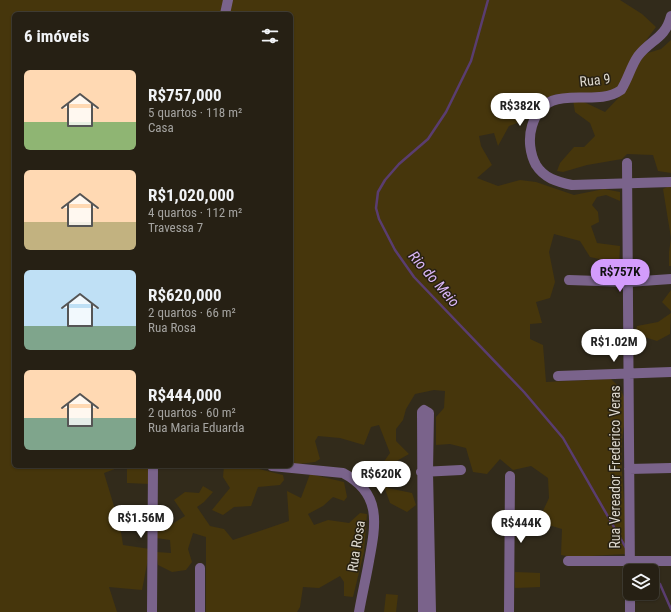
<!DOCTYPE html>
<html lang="pt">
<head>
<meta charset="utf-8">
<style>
  :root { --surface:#262014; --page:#322d22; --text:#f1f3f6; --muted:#a4a3a0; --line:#423e34; --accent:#d39cfc }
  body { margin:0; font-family:"Roboto Condensed",sans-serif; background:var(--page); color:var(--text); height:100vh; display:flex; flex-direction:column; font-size:15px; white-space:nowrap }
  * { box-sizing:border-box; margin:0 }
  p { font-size:13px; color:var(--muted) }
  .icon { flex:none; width:22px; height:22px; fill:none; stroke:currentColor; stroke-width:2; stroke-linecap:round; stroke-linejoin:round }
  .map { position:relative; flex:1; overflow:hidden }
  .drawer { position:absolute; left:12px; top:12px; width:281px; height:456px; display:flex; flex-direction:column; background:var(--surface); border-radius:6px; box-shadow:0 1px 3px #0004,0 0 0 1px var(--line) }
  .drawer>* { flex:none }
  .tools { position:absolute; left:623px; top:564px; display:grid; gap:8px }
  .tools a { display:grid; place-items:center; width:36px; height:36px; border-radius:6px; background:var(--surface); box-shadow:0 1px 3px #0004,0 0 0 1px var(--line); font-size:20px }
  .price { position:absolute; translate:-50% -34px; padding:0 9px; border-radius:14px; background:#fff; color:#222; font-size:13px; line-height:26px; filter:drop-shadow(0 1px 2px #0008) }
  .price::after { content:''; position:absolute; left:50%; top:24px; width:12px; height:9px; margin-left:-6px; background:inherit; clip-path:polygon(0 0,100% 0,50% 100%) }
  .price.current { background:var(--accent); color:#111 }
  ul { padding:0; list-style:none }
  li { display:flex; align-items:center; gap:12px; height:100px; padding:0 12px }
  li span { display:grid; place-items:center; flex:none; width:112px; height:80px; border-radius:6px; color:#555 }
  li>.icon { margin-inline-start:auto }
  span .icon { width:48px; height:48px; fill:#fffc; stroke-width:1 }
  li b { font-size:17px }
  h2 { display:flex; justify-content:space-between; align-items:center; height:48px; padding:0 12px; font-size:17px }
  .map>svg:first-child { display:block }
</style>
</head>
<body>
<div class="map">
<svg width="671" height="612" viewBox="0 0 671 612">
  <rect width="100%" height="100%" fill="#322b1b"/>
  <path fill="#46360c" d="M 0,0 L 620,0 L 642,14 L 656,27 L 639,50 L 615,93 L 584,102 L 605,112 L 625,91 L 641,55 L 661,49 L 671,40 L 671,173 L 658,171 L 653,155 L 627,154 L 622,159 L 587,165 L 563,172 L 557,171 L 560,163 L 574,147 L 584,147 L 595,136 L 590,123 L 575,112 L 573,100 L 556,94 L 541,101 L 535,110 L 529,110 L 520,122 L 509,126 L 498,146 L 494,133 L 479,136 L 481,146 L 492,165 L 477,178 L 498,186 L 520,180 L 536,182 L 574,195 L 604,189 L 620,192 L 620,201 L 606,195 L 597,197 L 592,205 L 598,212 L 599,222 L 591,226 L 597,243 L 620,246 L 619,268 L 613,262 L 590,257 L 580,241 L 554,234 L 549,252 L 555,282 L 550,298 L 536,302 L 542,323 L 530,324 L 530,339 L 543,345 L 546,382 L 611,379 L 619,387 L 629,406 C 612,456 630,504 625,554 L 573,557 L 561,555 L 562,529 L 535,521 L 518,523 L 525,515 L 542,513 L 549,498 L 548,478 L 531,466 L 513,470 L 500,459 L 487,474 L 473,472 L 466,448 L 450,444 L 436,445 L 436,417 L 444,408 L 445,391 L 434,390 L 415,394 L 406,409 L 403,420 L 396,429 L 396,441 L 409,454 L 386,467 L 388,488 L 412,493 L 416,505 L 407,512 L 390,503 L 378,470 L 390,453 L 379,425 L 371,427 L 364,445 L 340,438 L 318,436 L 315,441 L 320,459 L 315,462 L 291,465 L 291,14 L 14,14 L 14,466 L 123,466 L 104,473 L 120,526 L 123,545 L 150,549 L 142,590 L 109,587 L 117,612 L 0,612 Z
    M 671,185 L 671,266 L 669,266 L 669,252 L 671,238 L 663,189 Z
    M 671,290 L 671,311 L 662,302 Z
    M 671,313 L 670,334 L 657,341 L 635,334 L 637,326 L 658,322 Z
    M 127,466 L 150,466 L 150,484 L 127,483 Z
    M 224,466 L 247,466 L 283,475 L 284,480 L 280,485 L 258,487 L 251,506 L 234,507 L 223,515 L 212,510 L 230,488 L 223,477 Z
    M 310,474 L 344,482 L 347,497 L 344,501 L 333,497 L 323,506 L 308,514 L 314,525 L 328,520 L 349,523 L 360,513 L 367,514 L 364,552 L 353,597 L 344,596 L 344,582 L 340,576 L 319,588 L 303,587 L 300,607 L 297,612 L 206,612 L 206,537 L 193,533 L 188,549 L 192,562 L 186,570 L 172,572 L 158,565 L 156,552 L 171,553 L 170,540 L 156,538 L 157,525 L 169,526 L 185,516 L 174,500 L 185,492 L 199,493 L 203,486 L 213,492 L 204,502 L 197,507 L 210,526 L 224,529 L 233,540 L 289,521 L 287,491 L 301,498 Z
    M 515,572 L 540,573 L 540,587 L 515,588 Z
    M 386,594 L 398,595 L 396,612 L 384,612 Z"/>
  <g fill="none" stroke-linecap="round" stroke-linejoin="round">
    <path stroke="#5a3d70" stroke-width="2.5" d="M 488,0 L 471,61 L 446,112 L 428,139 L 399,164 L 385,180 L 378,192 L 376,208 L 379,219 L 395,250 L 414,277 L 524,392 L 563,438 L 626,548
      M 639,568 L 643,571
      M 652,578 L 660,584 L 671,609"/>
    <path stroke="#7a638b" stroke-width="10" d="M 225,14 L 228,0
      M 671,16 C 665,39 651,39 638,56 C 631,66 628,79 621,90 C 593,110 546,78 532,126 C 528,139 530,154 536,165 C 544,178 557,182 572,185 L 671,182
      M 627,163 L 630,578
      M 569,280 L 628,282 L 671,279
      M 558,376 L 671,372
      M 272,466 L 343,473 C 382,493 376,524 369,561 C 366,578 362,595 359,612
      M 629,469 L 671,468
      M 421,472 L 461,470
      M 568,561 L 671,561
      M 630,593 L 630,612
      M 152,612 L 153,466
      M 200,612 L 200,568
      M 423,612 L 422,412 L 424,410 L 429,413 L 428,472 L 431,612
      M 509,612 L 510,476"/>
  </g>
  <g text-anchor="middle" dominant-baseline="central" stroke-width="3" stroke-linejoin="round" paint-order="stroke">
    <g font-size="14" fill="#ddd8ce" stroke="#282112">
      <text transform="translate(595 80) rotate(-6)">Rua 9</text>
      <text transform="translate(615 467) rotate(-90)">Rua Vereador Frederico Veras</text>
      <text transform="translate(356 546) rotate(-81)">Rua Rosa</text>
    </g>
    <g font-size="15" font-style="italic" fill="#dab6f6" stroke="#282112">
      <text transform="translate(434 279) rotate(49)">Rio do Meio</text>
    </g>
  </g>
</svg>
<div class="tools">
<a><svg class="icon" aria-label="layers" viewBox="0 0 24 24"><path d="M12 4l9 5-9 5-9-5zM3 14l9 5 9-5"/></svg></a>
</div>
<b class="price" style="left:520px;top:127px">R$382K</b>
<b class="price current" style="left:620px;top:293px">R$757K</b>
<b class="price" style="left:614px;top:363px">R$1.02M</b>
<b class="price" style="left:381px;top:495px">R$620K</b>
<b class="price" style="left:141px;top:539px">R$1.56M</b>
<b class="price" style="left:521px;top:544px">R$444K</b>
<section class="drawer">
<h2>6 imóveis<svg class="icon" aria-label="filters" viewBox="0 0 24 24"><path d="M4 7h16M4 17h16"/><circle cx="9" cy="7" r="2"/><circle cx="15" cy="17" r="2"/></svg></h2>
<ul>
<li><span style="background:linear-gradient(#ffd9b3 65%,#8fb573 0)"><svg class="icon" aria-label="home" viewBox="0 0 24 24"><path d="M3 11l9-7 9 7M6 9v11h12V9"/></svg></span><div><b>R$757,000</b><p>5 quartos · 118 m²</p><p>Casa</p></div></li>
<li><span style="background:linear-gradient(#ffd9b3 65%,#c2b280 0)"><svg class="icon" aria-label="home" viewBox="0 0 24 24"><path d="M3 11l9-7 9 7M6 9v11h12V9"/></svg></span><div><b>R$1,020,000</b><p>4 quartos · 112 m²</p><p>Travessa 7</p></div></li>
<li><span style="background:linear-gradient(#bfe0f5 70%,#7fa58c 0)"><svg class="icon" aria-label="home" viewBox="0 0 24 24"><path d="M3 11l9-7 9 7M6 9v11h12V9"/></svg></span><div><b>R$620,000</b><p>2 quartos · 66 m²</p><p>Rua Rosa</p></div></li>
<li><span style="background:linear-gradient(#ffd9b3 60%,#7fa58c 0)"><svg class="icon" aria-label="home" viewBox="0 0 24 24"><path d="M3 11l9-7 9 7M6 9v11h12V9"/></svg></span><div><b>R$444,000</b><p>2 quartos · 60 m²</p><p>Rua Maria Eduarda</p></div></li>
</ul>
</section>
</div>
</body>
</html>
